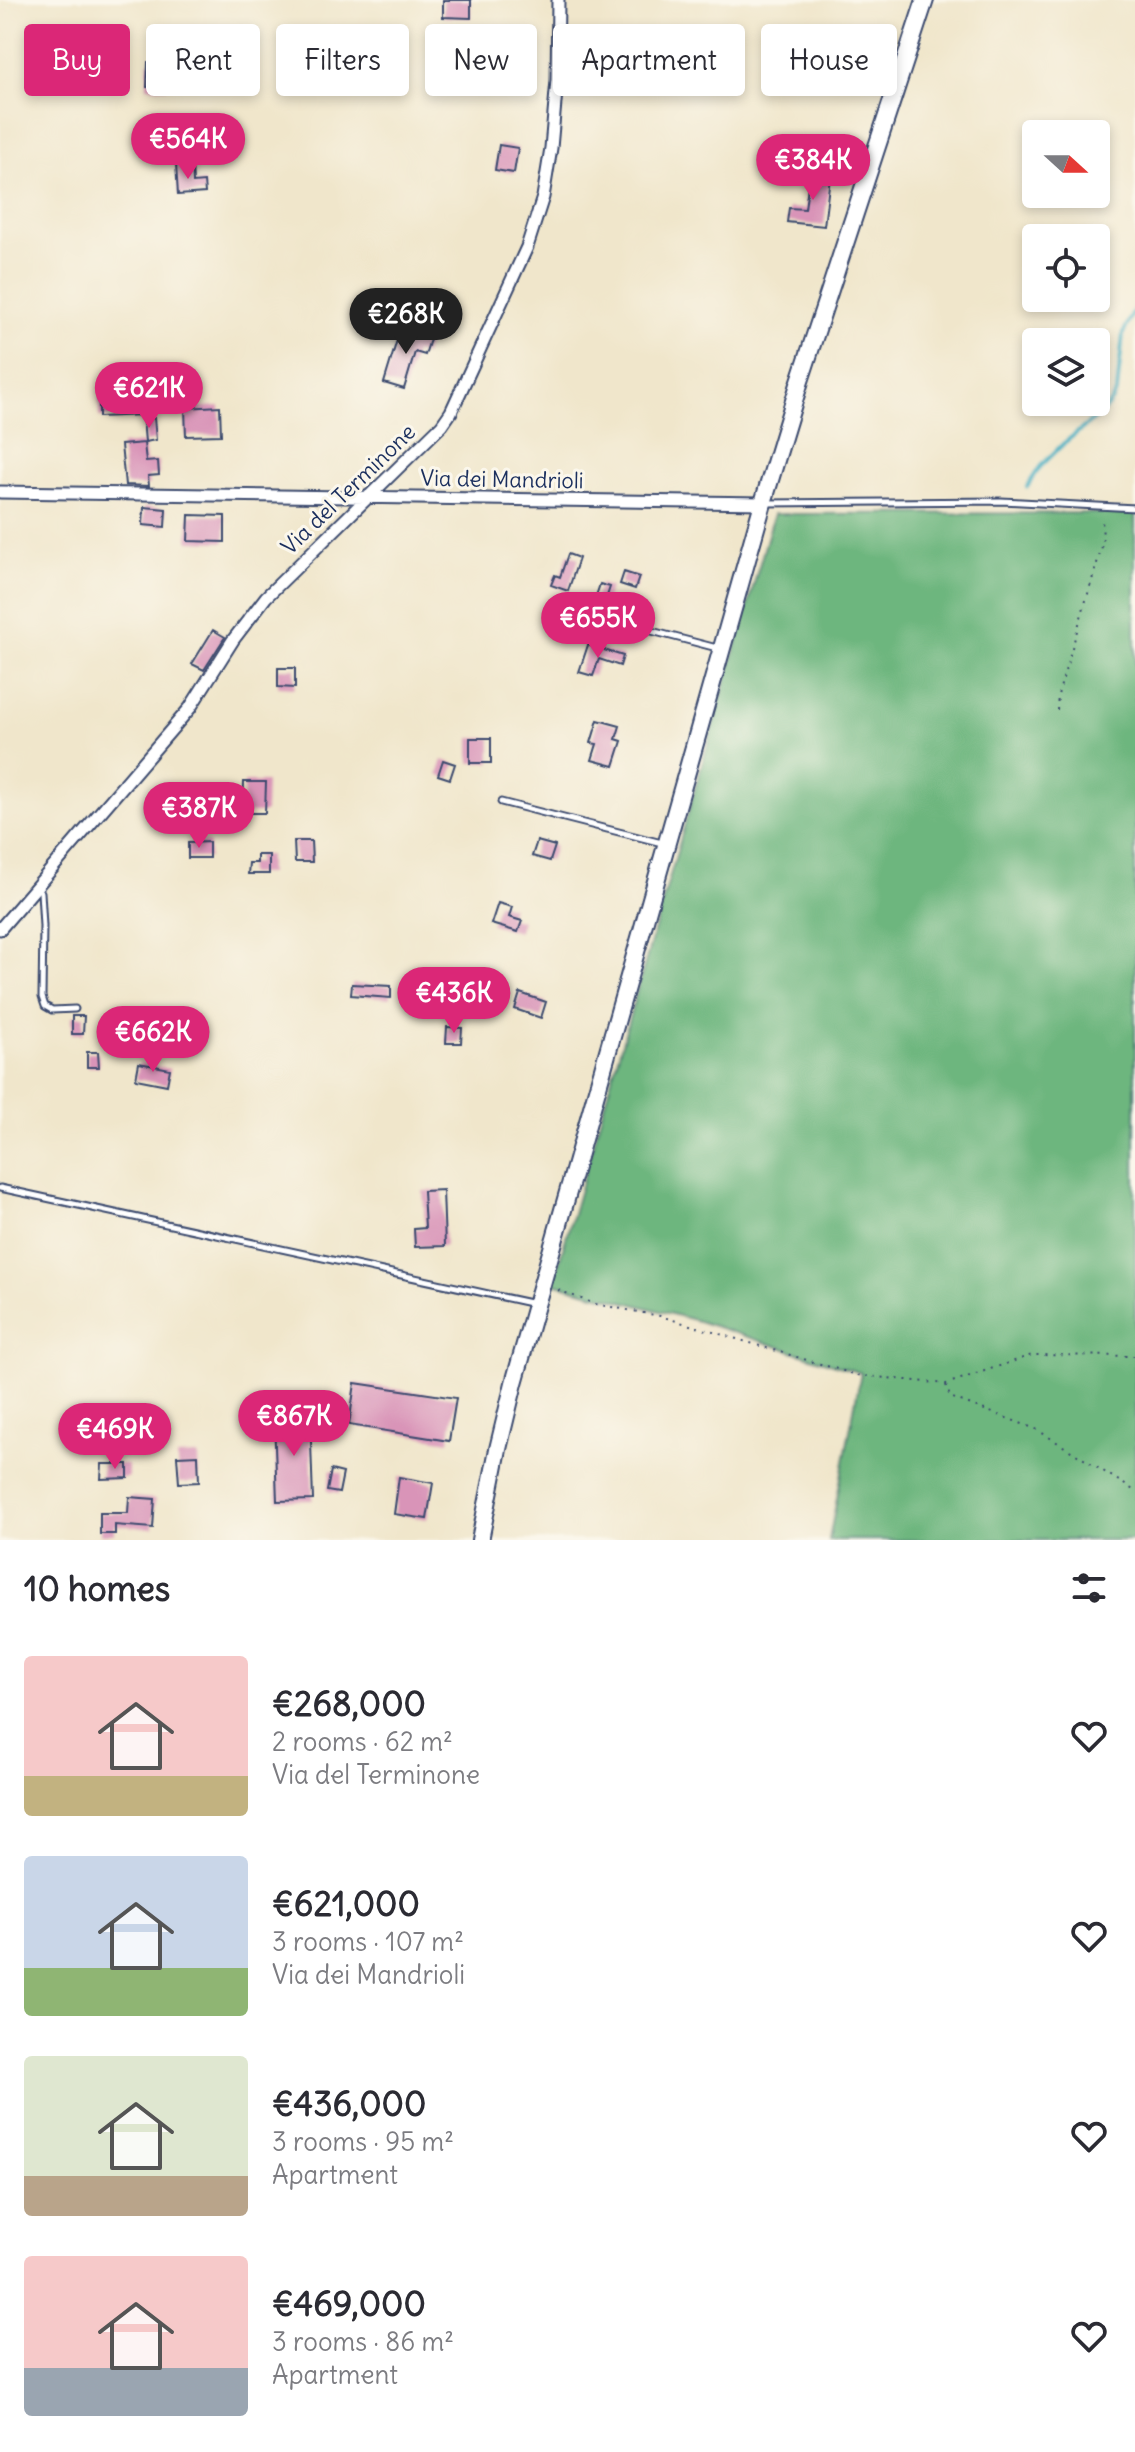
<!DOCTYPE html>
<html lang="en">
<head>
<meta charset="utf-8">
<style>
  :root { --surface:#fff; --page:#f2f2f3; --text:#2b2b33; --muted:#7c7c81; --accent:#db2777 }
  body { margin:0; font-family:Delius,sans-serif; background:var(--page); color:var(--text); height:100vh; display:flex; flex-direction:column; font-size:30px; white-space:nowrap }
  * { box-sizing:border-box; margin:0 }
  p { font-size:26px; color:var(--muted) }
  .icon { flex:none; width:44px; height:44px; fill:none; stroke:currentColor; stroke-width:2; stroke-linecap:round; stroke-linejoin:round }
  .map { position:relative; height:1540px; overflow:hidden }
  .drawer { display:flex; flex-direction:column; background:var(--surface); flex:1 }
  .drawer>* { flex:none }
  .hud { position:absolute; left:24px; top:24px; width:1088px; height:72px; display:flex; gap:16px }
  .needle { width:52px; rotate:111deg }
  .buttons { position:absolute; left:1022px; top:120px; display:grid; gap:16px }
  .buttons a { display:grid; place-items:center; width:88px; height:88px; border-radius:8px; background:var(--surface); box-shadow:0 4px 12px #0003; font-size:40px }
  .price { position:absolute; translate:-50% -68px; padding:0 18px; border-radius:28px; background:var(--accent); color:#fff; font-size:26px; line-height:52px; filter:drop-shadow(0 2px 4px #0008) }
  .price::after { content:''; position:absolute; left:50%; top:48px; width:24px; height:18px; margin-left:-12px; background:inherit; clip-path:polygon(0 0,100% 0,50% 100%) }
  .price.selected { background:#222; color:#fff }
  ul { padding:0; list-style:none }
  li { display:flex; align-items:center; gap:24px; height:200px; padding:0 24px }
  li span { display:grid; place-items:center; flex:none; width:224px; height:160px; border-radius:8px; color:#555 }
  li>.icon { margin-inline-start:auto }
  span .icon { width:96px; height:96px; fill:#fffc; stroke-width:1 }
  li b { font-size:34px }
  h2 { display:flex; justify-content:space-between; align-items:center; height:96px; padding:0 24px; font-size:34px }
  .tag { padding:0 28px; border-radius:8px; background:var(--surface); box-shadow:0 4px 12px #0003; font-size:28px; line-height:72px }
  .tag.selected { background:var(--accent); color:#fff }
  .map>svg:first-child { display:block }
</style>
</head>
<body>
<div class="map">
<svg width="1135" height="1540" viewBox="0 0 1135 1540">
  <rect width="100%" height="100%" fill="#fbf7ec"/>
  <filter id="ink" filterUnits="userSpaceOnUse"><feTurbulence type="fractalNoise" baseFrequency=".0125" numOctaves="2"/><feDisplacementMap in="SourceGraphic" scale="16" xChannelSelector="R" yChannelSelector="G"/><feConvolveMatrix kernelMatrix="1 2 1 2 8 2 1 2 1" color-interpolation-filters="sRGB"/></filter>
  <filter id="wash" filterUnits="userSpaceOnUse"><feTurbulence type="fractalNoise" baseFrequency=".006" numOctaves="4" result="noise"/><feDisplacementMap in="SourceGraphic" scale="32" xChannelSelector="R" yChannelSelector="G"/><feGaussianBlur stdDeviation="1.8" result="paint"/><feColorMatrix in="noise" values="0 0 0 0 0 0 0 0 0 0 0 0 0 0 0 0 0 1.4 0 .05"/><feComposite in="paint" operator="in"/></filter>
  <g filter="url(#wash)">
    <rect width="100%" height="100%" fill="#f0e6cb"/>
    <path fill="#6db67e" stroke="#44726e" stroke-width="2" d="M 1135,513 L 1135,1540 L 829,1540 L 861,1373 L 698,1321 L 553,1283 L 774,514 Z"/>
    <path fill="#44afc2" stroke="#306f90" stroke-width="2" d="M 178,789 L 203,789 L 204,823 L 179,824 Z"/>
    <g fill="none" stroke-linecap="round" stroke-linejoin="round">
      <path stroke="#44afc2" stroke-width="4" d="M 1027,487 L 1040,467 L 1064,443 L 1102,413 L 1112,400 L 1117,391 L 1123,334 L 1135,308"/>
    </g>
    <g id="blocks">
      <path fill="#d994b8" d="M 443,0 L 471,0 L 471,18 L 443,17 Z
        M 148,62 L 169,63 L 168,88 L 147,87 Z
        M 798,144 L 820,147 L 817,169 L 795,166 Z
        M 499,145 L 518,148 L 514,173 L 495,170 Z
        M 192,163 L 193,183 L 204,182 L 205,193 L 178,195 L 176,164 Z
        M 810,170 L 821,171 L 820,176 L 830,177 L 824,226 L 787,222 L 789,208 L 805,209 Z
        M 418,329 L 432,333 L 425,355 L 415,352 L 404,389 L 384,383 L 400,330 L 416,335 Z
        M 110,398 L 143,399 L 144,415 L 99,417 L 99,399 Z
        M 220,406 L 221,435 L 186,436 L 185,408 Z
        M 154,418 L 156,440 L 145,442 L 143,419 Z
        M 144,443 L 146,462 L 158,461 L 159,475 L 148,476 L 149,486 L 125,485 L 121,445 Z
        M 144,507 L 166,509 L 165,527 L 143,525 Z
        M 189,515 L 225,516 L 225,542 L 188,541 Z
        M 568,554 L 579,558 L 568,591 L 551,585 L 555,575 L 560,577 Z
        M 624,572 L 639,577 L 635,589 L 620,584 Z
        M 600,584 L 610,587 L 602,611 L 592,608 Z
        M 590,617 L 602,621 L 598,632 L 586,628 Z
        M 213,630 L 225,637 L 204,670 L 192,664 Z
        M 588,645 L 623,656 L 620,666 L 599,659 L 593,676 L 579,672 Z
        M 278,668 L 295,668 L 295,688 L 278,687 Z
        M 598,720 L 620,726 L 616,739 L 622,741 L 614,766 L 592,760 L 597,744 L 591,743 Z
        M 470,738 L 491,738 L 491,763 L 470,763 Z
        M 443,760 L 455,764 L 450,779 L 438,775 Z
        M 244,782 L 266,782 L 265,813 L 243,813 Z
        M 294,841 L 311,841 L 312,862 L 295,862 Z
        M 537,841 L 555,846 L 550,861 L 532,856 Z
        M 209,842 L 209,858 L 188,858 L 188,843 Z
        M 257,855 L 269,855 L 269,874 L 248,874 L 249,863 L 257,863 Z
        M 498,903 L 512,907 L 509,917 L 522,921 L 518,932 L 491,924 Z
        M 352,984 L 391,986 L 391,998 L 351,995 Z
        M 520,993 L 546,1002 L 541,1018 L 515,1009 Z
        M 72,1016 L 84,1016 L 83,1034 L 72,1034 Z
        M 447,1027 L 462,1028 L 461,1043 L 446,1043 Z
        M 87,1052 L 98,1052 L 99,1067 L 87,1067 Z
        M 139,1063 L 170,1069 L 167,1085 L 136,1079 Z
        M 443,1190 L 445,1246 L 415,1247 L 414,1229 L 425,1228 L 423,1191 Z
        M 355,1383 L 456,1398 L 449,1441 L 349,1425 Z
        M 310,1414 L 313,1500 L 277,1501 L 274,1418 Z
        M 198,1455 L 199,1482 L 179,1483 L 177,1456 Z
        M 102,1464 L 128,1464 L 128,1478 L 101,1479 Z
        M 331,1470 L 343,1473 L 339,1493 L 327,1491 Z
        M 399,1477 L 433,1483 L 427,1519 L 394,1514 Z
        M 129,1497 L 155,1499 L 153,1528 L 115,1525 L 115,1534 L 100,1534 L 100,1513 L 128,1513 Z"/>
    </g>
  </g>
  <g filter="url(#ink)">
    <use href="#blocks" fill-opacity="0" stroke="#3b4a6e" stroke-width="2"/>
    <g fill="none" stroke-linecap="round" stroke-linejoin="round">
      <g stroke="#3b4a6e" stroke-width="9">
        <path id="service" d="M 764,503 L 1001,501 L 1135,508
          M 636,626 L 617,640 L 605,634 L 613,621 L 717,648
          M 501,802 L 662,843
          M 41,892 L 43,926 L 42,997 L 45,1006 L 52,1010 L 75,1009
          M 0,1188 L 535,1304"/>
      </g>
      <g stroke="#3b4a6e" stroke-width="15">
        <path id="minor" d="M 0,492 L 763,503
          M 0,929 L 190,708 L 233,640 L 266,597 L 442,425 L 451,412 L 527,247 L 543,197 L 551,148 L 557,80 L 558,0"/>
      </g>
      <g stroke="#3b4a6e" stroke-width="20">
        <path id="secondary" d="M 480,1540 L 498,1449 L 514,1383 L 763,503 L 800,381 L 925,0"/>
      </g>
      <path stroke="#3b4a6e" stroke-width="2" stroke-dasharray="2 6" stroke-linecap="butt" d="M 1057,710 L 1058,695 L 1103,543 L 1102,517
        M 558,1290 L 595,1304 L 660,1316 L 857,1375 L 946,1384 L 1032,1355 L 1135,1356
        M 946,1385 L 950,1397 L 1036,1429 L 1135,1491"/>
      <use href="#service" stroke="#fff" stroke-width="5"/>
      <use href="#minor" stroke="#fff" stroke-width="11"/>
      <use href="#secondary" stroke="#fff" stroke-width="16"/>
    </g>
  </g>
  <g text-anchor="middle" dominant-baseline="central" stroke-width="6" stroke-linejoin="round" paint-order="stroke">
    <g font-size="22" fill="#1b2f5e" stroke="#fbf7ec">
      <text transform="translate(502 479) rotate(1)">Via dei Mandrioli</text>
      <text transform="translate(348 489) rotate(-44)">Via del Terminone</text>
    </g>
  </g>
</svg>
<div class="buttons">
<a><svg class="needle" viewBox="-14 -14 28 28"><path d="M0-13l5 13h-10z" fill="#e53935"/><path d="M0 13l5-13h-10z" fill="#7c7c81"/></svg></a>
<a><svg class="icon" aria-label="locate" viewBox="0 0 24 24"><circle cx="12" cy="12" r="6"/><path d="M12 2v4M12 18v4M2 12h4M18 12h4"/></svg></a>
<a><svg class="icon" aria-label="layers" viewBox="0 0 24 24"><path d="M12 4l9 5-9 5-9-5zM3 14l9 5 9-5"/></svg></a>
</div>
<b class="price" style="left:188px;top:181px">€564K</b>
<b class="price" style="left:813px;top:202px">€384K</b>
<b class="price selected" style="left:406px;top:356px">€268K</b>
<b class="price" style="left:149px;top:430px">€621K</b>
<b class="price" style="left:598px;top:660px">€655K</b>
<b class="price" style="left:199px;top:850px">€387K</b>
<b class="price" style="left:454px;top:1035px">€436K</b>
<b class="price" style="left:153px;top:1074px">€662K</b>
<b class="price" style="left:294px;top:1458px">€867K</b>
<b class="price" style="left:115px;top:1471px">€469K</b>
<div class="hud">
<a class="tag selected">Buy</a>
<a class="tag">Rent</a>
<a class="tag">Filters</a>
<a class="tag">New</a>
<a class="tag">Apartment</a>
<a class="tag">House</a>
</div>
</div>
<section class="drawer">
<h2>10 homes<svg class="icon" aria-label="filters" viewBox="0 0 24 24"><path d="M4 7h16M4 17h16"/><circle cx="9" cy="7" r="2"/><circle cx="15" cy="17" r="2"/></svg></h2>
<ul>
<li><span style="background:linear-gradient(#f6c9c9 75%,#c2b280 0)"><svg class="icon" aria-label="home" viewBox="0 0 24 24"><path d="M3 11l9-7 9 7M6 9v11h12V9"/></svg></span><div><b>€268,000</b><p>2 rooms · 62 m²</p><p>Via del Terminone</p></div><svg class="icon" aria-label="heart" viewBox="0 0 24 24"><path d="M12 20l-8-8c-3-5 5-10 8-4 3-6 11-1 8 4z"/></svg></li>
<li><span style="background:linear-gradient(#c9d6e8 70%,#8fb573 0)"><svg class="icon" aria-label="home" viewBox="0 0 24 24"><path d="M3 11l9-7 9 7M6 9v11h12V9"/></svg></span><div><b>€621,000</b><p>3 rooms · 107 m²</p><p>Via dei Mandrioli</p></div><svg class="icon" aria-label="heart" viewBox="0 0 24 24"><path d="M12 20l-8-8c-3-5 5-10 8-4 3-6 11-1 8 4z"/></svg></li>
<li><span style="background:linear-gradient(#dfe7d0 75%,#b9a48a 0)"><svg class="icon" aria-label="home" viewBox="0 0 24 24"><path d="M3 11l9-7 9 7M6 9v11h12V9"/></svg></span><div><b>€436,000</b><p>3 rooms · 95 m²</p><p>Apartment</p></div><svg class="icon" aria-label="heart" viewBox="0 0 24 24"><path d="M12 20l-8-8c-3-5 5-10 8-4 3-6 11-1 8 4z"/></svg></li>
<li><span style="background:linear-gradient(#f6c9c9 70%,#9aa5b1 0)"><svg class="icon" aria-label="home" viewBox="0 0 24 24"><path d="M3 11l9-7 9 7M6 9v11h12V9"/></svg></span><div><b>€469,000</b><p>3 rooms · 86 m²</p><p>Apartment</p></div><svg class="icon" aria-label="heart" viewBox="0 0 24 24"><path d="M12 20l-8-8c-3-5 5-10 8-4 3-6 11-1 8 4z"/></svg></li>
</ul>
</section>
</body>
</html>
